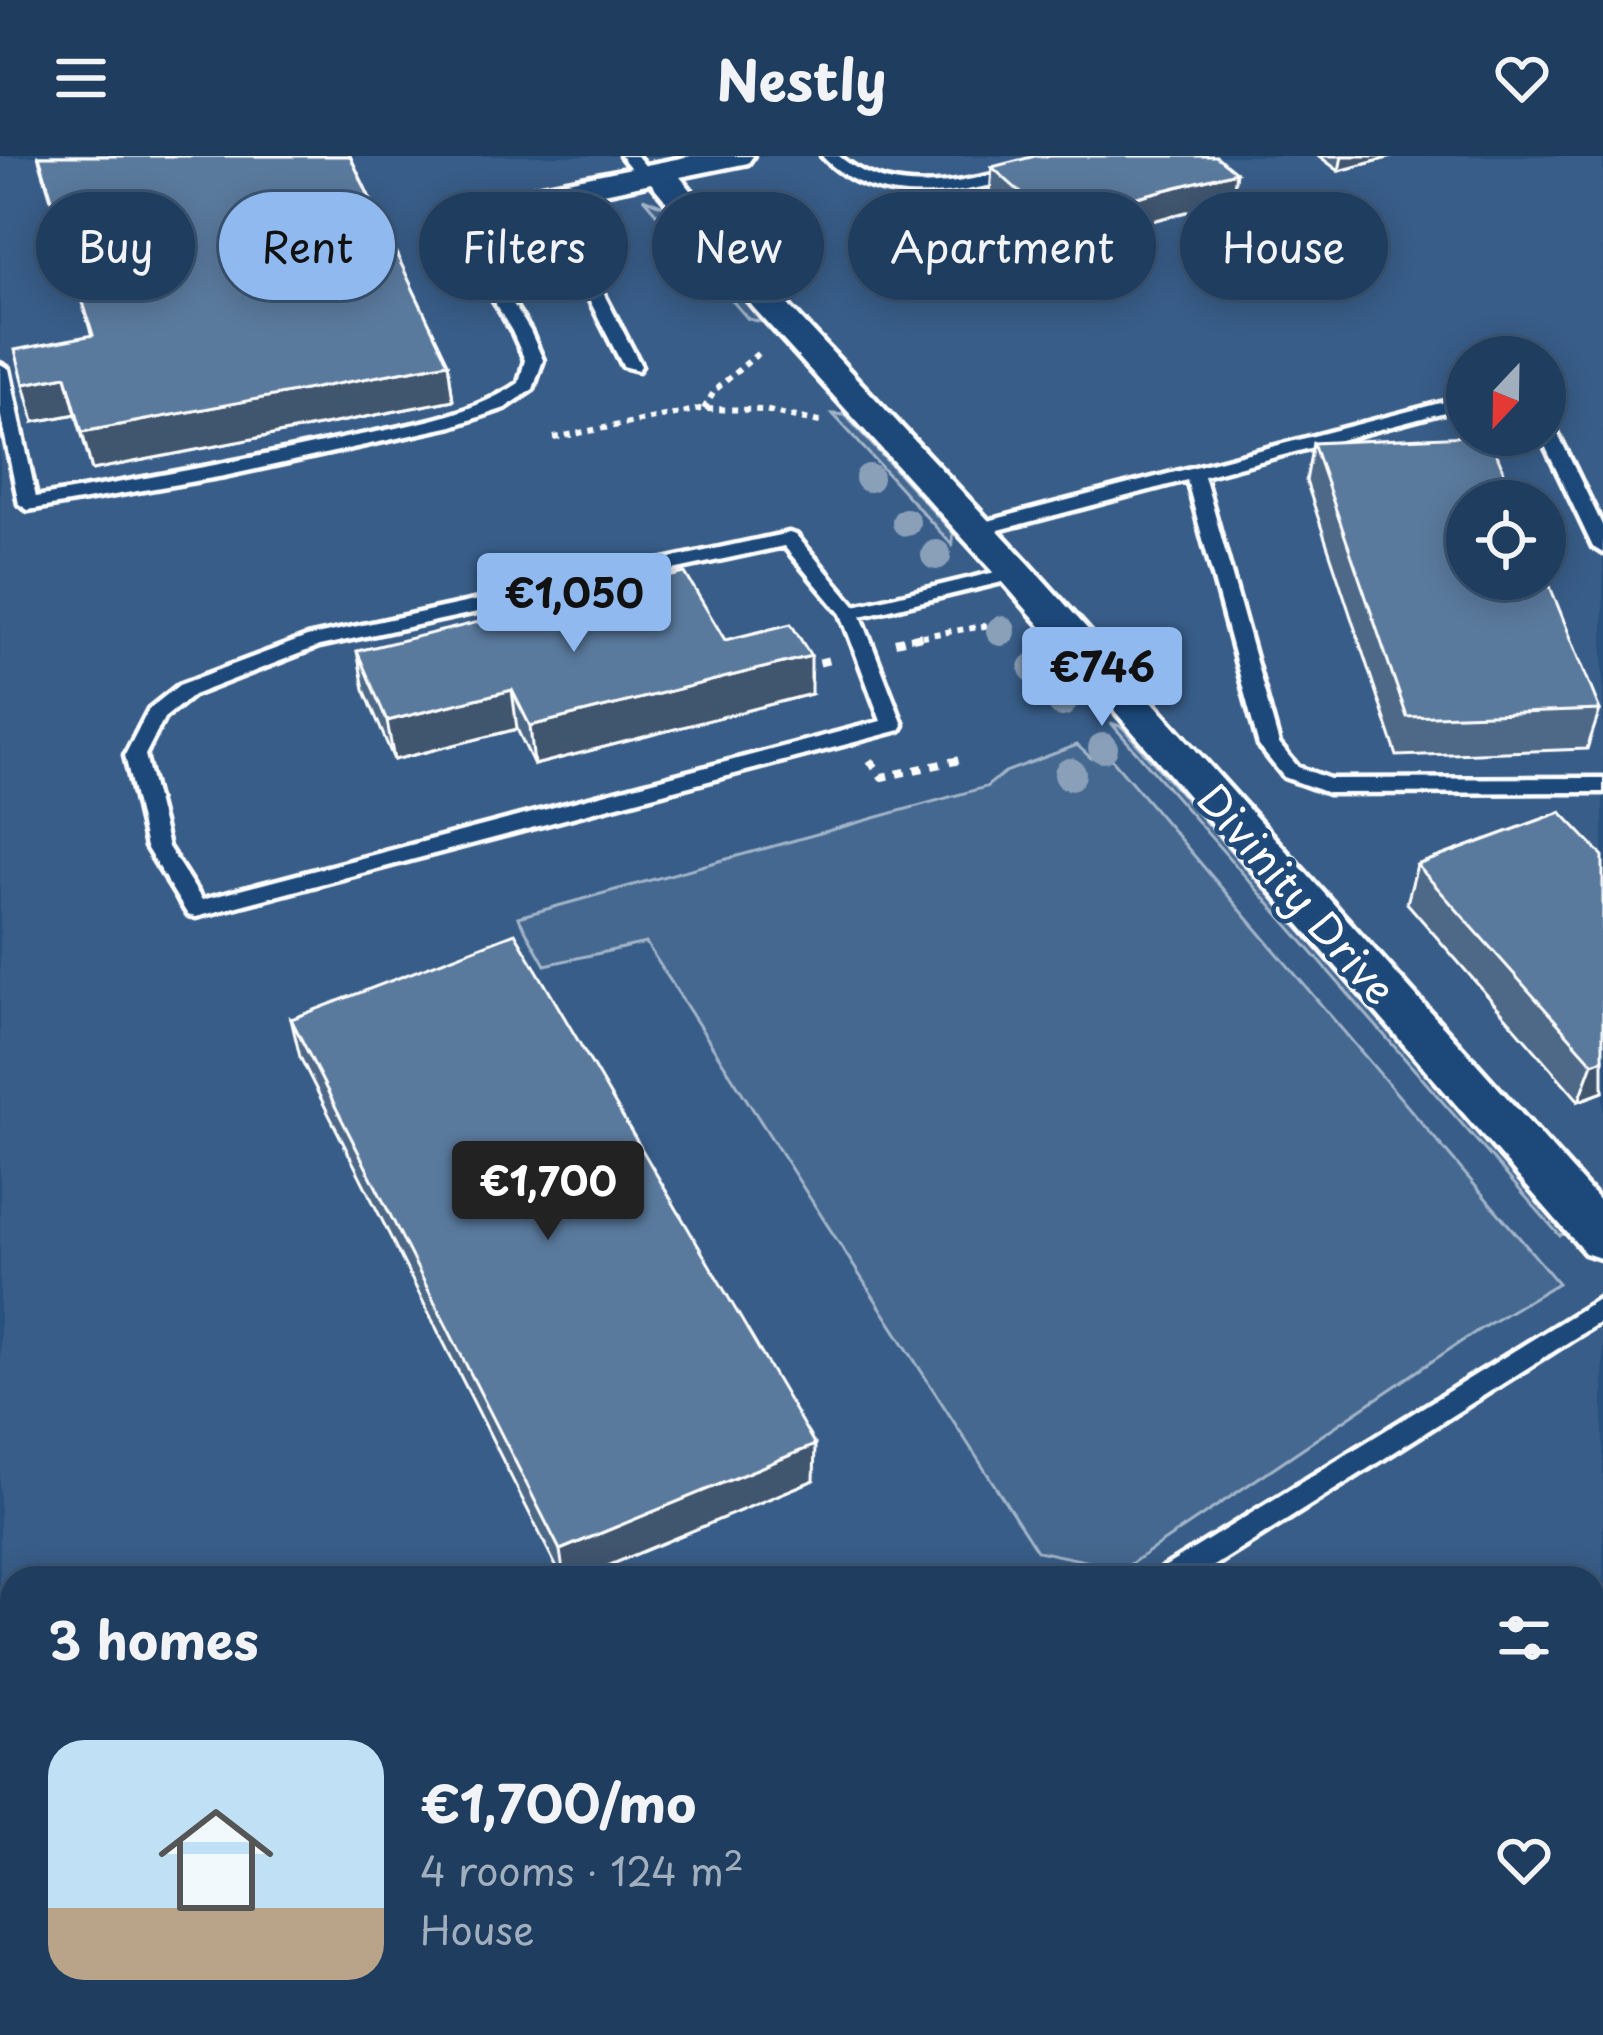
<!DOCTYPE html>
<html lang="en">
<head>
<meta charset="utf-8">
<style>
  :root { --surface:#1e3d5f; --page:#264465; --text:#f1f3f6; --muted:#a1aebd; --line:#3c5674; --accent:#90b9f0 }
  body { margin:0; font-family:"Playpen Sans",sans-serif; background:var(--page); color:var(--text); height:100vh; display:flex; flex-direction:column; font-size:45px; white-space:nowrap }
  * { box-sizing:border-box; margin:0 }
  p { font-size:39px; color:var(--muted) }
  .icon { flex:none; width:66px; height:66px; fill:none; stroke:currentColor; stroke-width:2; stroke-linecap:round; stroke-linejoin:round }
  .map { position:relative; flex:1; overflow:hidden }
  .side { position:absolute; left:0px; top:1410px; width:1605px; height:471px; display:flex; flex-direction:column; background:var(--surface); border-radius:36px 36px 0 0; box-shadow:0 6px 30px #0003,0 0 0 3px var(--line) }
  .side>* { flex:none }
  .hud { position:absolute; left:36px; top:36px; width:1533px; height:108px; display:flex; gap:24px }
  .needle { width:78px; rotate:202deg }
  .tools { position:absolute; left:1446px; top:180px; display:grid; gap:24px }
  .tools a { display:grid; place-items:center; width:120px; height:120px; border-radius:50%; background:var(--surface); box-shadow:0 6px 30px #0003,0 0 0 3px var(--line); font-size:60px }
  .price { position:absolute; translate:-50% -102px; padding:0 27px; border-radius:12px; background:var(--accent); color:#111; font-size:39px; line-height:78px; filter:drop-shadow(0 3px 6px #0008) }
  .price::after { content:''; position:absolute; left:50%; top:72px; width:36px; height:27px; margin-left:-18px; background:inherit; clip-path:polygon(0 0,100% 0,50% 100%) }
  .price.active { background:#222; color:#fff }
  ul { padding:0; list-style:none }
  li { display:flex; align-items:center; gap:36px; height:300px; padding:0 48px }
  li span { display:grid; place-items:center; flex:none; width:336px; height:240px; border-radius:36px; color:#555 }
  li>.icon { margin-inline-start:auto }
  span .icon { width:144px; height:144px; fill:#fffc; stroke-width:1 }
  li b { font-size:51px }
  h2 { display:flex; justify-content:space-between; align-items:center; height:144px; padding:0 48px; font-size:51px }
  .tag { padding:0 42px; border-radius:54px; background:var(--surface); box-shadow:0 6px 30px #0003,0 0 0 3px var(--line); font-size:42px; line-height:108px }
  .tag.active { background:var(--accent); color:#111 }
  header { display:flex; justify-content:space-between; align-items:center; height:156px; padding:0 48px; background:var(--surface); font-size:54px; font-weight:700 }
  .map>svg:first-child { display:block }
</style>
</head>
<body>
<header><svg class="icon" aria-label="menu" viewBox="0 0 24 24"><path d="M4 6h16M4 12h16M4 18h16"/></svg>Nestly<svg class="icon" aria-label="heart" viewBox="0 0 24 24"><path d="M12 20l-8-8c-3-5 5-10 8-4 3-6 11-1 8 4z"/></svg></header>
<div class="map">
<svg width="1603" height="1879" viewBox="0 0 1603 1879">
  <rect width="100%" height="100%" fill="#28517f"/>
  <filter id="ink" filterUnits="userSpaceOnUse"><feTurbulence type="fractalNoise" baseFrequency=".00833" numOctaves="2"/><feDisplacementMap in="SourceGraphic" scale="24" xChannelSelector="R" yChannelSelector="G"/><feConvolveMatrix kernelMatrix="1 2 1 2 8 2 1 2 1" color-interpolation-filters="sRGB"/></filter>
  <g filter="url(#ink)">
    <path fill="#375d88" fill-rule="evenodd" d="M 0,0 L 1603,0 L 1603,1507 L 1593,1514 L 1593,1422 L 12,1422 L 12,1869 L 1077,1869 L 1063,1879 L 0,1879 ZM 1467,201 L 1545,201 L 1545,279 L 1467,279 ZM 1467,345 L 1545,345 L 1545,423 L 1467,423 Z"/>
    <path fill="#446890" stroke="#a2b4c8" stroke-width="3" d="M 643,42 L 671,53 L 762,166 L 748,163 Z
      M 833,258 L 845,259 L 953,377 L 952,389 Z
      M 1111,567 L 1122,571 L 1565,1076 L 1560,1080 Z
      M 1077,589 L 1091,602 L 1111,602 L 1558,1127 L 1477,1175 L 1123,1413 L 1037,1395 L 646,787 L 545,809 L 518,761 L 986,631 L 1005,616 Z"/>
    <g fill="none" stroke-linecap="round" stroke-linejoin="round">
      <g stroke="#fff" stroke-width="9">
        <path id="service" d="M 621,0 L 637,0 L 652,18 L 638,21 Z
          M 822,0 L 839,0 C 893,45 957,27 1019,13 L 1027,18 C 1014,26 997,28 982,31 C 925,43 865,45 822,0 Z
          M 545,35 L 553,40 L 641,210 L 638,214 L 623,210 L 539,44 L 478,62 L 467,74 L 530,175 L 543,204 L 533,233 L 505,252 L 452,270 L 224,320 L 28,354 L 19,348 L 0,256 L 0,208 L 9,213 L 36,341 C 136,324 236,306 336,284 C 398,271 465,263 519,227 L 525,204 L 512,175 L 450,73 L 466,56 Z
          M 1467,240 L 1467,250 L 1204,320 L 1279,588 L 1298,611 L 1330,623 L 1603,622 L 1603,636 L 1328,637 L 1284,621 L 1259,590 L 1187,324 L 976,380 L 967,374 L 969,370 Z
          M 1545,265 L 1554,270 L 1603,371 L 1603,397 L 1593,391 L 1540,279 L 1545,279 Z
          M 789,377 L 796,379 L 855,450 L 1016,411 L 1026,417 L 1023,421 L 861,460 L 903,569 L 900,574 L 196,761 L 188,759 L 146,691 L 125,599 L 149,553 L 179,529 L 307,481 ZM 784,390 L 841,458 L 881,565 L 202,744 L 168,691 L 145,599 L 164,562 L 193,539 L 319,490 Z
          M 1603,1140 L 1603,1164 L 1195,1422 L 1157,1422 L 1161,1413 Z
          M 875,1869 L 908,1869 L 912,1879 L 879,1879 Z"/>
      </g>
      <g stroke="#fff" stroke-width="9">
        <path id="minor" d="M 691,0 L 753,0 L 748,7 L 680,21 L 778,138 L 1030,409 L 1603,1049 L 1603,1103 L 1585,1097 L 1002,425 L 754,152 L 651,27 L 533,52 L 517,42 L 533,32 Z"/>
      </g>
      <g stroke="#fff" stroke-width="9">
        <path id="secondary" d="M 1603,1620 L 1603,1703 L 1593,1707 L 1593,1624 Z
          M 1248,1869 L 1346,1869 L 1342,1879 L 1243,1879 Z"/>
      </g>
      <path stroke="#fff" stroke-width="6" stroke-dasharray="6 6" stroke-linecap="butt" d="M 704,253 L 715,234 L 761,195
        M 554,282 L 700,253 L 764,254 L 824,267
        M 910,482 L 1009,466"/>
      <path stroke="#fff" stroke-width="8" stroke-dasharray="9 9" stroke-linecap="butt" d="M 895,486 L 926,479
        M 802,511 L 834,503
        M 870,604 L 882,621 L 960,604"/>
      <use href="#service" fill="#1f4a7a" fill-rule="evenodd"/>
      <use href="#minor" fill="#1f4a7a" fill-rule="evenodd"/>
      <use href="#secondary" fill="#1f4a7a" fill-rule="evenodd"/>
    </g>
    <g fill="#8aa0b9">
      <circle cx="869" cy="322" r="14"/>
      <circle cx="906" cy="366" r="14"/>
      <circle cx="936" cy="399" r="15"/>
      <circle cx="1001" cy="475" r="15"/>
      <circle cx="1034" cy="512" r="15"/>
      <circle cx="1062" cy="546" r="15"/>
      <circle cx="1103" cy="592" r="15"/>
      <circle cx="1070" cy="618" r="16"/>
    </g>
    <path fill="#4d6987" stroke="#fff" stroke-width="3" d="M 38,0 L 350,0 L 448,207 L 453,244 L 92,314 L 76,258 L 34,266 L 92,180 Z
      M 1319,0 L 1395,0 L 1339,15 Z
      M 992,11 L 1236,16 L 1232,44 L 1048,92 L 990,39 Z
      M 1313,287 L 1600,554 L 1587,593 L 1397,600 L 1306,325 Z
      M 725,484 L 811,538 L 534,609 L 517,573 L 394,604 L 364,533 L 357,495 Z
      M 1561,656 L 1603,936 L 1579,945 L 1407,747 L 1417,709 Z
      M 291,863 L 814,1324 L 579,1422 L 562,1422 L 300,901 Z"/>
    <path fill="#3f556e" stroke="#fff" stroke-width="3" d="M 1342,0 L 1395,0 L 1339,15 Z
      M 1236,16 L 1232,44 L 1048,92 L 1050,63 Z
      M 448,207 L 453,244 L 92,314 L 82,276 Z
      M 66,220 L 76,258 L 34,266 L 24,228 Z
      M 811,500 L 811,538 L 534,609 L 530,570 Z
      M 512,534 L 517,573 L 394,604 L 387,565 Z
      M 1603,903 L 1603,936 L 1579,945 L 1593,907 Z
      M 815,1289 L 814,1324 L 579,1422 L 564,1422 L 560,1394 Z"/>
    <path fill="#5a7a9d" stroke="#fff" stroke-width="3" d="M 39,0 L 350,0 L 448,207 L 82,276 L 66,220 L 24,228 L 15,194 L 93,179 Z
      M 1035,0 L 1216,0 L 1236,16 L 1050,63 L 992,11 Z
      M 1489,279 L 1516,345 L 1467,345 L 1467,423 L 1545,423 L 1545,418 L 1600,554 L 1407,561 L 1313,287 Z
      M 685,417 L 725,484 L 791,468 L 811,500 L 530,570 L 512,534 L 387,565 L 357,495 Z
      M 1561,656 L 1603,700 L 1603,903 L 1593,907 L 1417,709 Z
      M 515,777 L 815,1289 L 560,1394 L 291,863 Z"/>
  </g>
  <g text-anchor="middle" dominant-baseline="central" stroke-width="9" stroke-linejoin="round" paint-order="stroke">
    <g font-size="42" fill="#fff" stroke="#1f4a7a">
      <text transform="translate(1298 737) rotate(49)">Divinity Drive</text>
    </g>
  </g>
</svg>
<div class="tools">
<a><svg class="needle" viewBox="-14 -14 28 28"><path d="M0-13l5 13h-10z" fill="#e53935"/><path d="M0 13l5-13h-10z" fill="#a1aebd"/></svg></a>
<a><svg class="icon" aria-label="locate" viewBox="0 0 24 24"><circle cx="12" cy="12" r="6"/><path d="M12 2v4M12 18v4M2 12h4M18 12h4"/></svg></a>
</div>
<b class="price" style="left:574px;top:499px">€1,050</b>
<b class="price" style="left:1102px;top:573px">€746</b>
<b class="price active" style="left:548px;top:1087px">€1,700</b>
<div class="hud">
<a class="tag">Buy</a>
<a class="tag active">Rent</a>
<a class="tag">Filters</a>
<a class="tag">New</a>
<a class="tag">Apartment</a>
<a class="tag">House</a>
</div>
<section class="side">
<h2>3 homes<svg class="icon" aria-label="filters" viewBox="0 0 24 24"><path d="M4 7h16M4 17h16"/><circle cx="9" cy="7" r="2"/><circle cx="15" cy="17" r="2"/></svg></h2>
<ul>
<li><span style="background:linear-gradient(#bfe0f5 70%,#b9a48a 0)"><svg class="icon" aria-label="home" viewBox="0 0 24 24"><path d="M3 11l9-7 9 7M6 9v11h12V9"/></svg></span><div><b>€1,700/mo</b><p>4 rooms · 124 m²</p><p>House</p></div><svg class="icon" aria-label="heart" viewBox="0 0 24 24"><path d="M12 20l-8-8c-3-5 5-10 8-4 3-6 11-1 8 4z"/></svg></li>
</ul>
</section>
</div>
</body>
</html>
